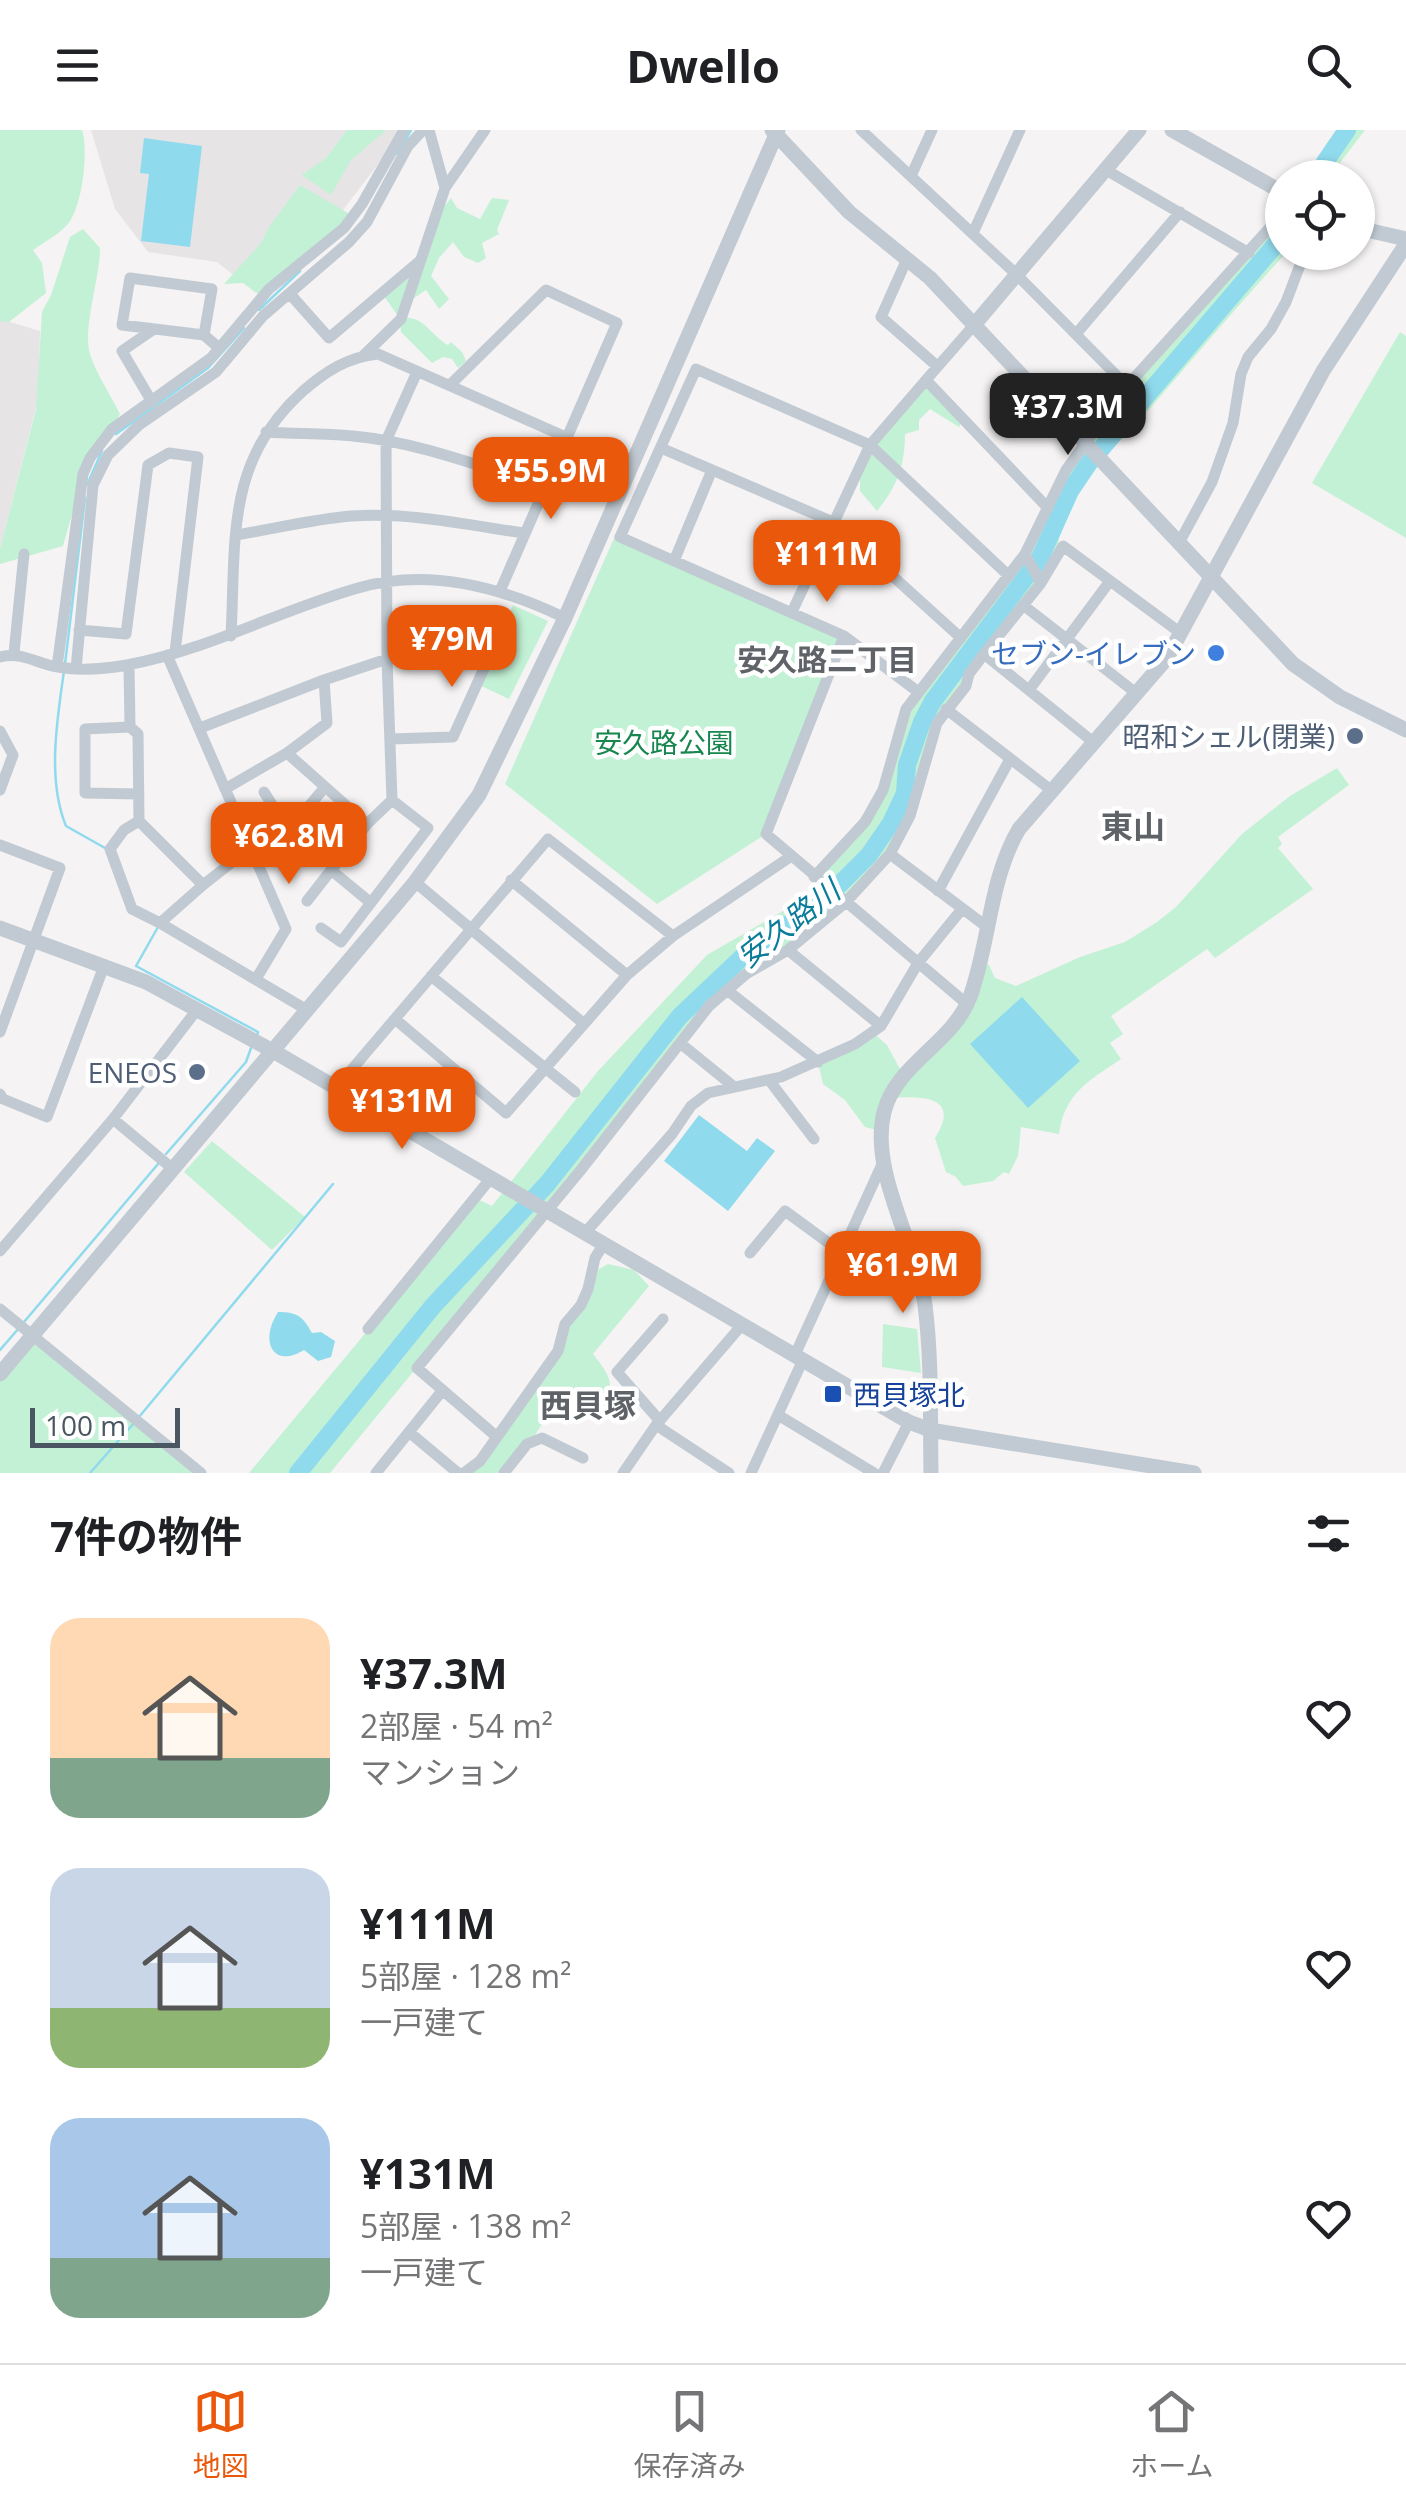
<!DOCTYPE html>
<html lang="ja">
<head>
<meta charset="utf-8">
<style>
  :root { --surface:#fff; --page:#f2f2f2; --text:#202124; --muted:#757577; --line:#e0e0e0; --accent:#ea580c }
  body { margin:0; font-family:"Open Sans","Noto Sans JP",sans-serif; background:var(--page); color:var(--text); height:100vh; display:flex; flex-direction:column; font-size:38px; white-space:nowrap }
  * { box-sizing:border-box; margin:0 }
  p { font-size:32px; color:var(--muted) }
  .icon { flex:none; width:55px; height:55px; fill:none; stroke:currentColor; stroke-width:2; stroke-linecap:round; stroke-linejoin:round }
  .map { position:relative; height:1343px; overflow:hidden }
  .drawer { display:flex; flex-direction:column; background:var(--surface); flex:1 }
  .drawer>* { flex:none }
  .controls { position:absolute; left:1265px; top:30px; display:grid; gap:20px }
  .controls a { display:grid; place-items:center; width:110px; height:110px; border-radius:50%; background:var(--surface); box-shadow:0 2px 8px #0004; font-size:50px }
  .scale { position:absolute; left:30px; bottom:25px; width:150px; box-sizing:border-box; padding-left:10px; border:5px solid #4a5661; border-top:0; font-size:28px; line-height:35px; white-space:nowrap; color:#4a5661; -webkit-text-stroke:8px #fff; paint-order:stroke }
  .price { position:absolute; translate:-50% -85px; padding:0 22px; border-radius:20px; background:var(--accent); color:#fff; font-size:32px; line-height:65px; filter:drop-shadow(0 2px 5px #0008) }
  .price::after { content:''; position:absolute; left:50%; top:60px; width:30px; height:22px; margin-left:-15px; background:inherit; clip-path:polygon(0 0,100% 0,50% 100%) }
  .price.on { background:#222; color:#fff }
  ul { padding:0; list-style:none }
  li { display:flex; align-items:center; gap:30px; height:250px; padding:0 50px }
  li span { display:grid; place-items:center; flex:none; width:280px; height:200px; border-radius:30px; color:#555 }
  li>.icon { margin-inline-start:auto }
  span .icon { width:120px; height:120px; fill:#fffc; stroke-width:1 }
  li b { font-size:42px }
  h2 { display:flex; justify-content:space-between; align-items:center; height:120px; padding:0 50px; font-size:42px }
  header { display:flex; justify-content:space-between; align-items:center; height:130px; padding:0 50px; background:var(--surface); font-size:45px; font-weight:700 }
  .dock { display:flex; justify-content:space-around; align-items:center; height:140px; border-top:2px solid var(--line); background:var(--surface); font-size:28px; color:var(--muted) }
  .dock a { display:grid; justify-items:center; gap:5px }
  .dock .on { color:var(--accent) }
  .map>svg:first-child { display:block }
</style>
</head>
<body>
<header><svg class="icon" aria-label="menu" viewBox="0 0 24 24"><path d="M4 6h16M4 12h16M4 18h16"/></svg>Dwello<svg class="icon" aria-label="search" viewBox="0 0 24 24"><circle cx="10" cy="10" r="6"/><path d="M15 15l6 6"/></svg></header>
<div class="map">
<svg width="1406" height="1343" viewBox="0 0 1406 1343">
  <rect width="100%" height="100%" fill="#f5f3f3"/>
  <path fill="#e6e4e5" d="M 91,0 L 404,0 L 340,84 L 269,159 L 255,162 L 217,132 L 148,122 L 115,79 Z
    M 0,189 L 40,201 L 38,269 L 0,419 Z"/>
  <path fill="#c3f1d5" d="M 0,0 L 82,0 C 89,21 82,79 67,95 C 58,105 44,112 33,120 L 42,133 L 46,163 L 9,192 L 0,191 Z
    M 347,0 L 386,0 L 351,30 L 331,65 L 302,45 L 326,28 Z
    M 1337,0 L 1365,0 L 1329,47 L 1311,47 Z
    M 300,55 L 353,86 L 262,167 L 243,153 L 224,154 L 261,113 L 269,97 Z
    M 451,68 L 457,78 L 480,89 L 492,68 L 509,70 L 497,100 L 499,104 L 482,113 L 486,128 L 478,133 L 464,127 L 453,112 L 439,128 L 431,146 L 449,169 L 439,179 L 426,160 L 411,170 L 402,188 C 424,185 430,205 448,215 L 451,212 L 462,222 L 466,231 L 458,238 L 452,229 L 443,227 L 432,233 L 401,202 L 400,189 L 382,163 L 423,128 L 440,82 Z
    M 1282,84 L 1282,122 L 1286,123 C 1235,178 1188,235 1139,291 C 1124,308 1104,323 1091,341 C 1073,366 1058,396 1057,426 L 935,598 L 917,662 L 890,724 L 834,781 L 732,854 L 330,1343 L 249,1343 L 477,1069 L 492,1076 L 598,941 L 707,825 L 814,763 L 814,747 L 883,660 L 908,575 L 1005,451 L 1094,302 Z
    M 83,99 L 100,118 C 100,147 84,194 89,220 C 94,241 111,265 120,284 L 82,349 L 63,416 L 0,434 L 0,419 L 36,279 L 42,182 L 51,165 L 70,107 Z
    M 1400,202 L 1406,206 L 1406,408 L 1312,353 Z
    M 926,250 L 963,290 L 959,297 L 930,279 L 919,290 L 919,300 L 905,304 C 905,335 897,357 877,381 L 860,361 L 860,337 Z
    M 615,406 L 844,506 L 766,704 L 657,774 L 505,654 Z
    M 513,475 L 548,491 L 509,569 L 477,554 Z
    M 1337,638 L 1349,655 L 1278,707 L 1282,714 L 1278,718 L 1313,759 L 1215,828 L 1207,819 L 1111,886 L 1123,904 L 1110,913 L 1121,929 C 1089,951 1065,962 1059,1004 L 1021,997 L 1018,1026 L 1009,1044 L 1004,1042 L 993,1051 L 963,1056 L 956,1047 L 946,1042 L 935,1008 C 963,964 918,966 889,968 L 881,1001 L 865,997 L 845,970 L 823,954 L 818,932 L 872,902 L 887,915 L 901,941 C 955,908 971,898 986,834 L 989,835 L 995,848 L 1016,856 L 1080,827 L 1125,812 L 1157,792 L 1176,777 L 1242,704 L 1290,666 Z
    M 212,1011 L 305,1087 L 272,1120 L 184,1042 Z
    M 608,1134 L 634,1140 L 649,1156 L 593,1224 C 611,1247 613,1251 608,1280 L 601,1285 L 559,1265 C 546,1287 522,1334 497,1343 C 491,1343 478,1343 472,1343 L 558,1221 L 592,1143 Z
    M 883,1194 L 917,1199 L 921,1243 L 882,1237 Z
    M 34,1206 L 201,1343 L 0,1343 L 0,1245 Z"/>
  <path fill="#90daee" d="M 144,8 L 202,16 L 190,117 L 141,111 L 149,44 L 140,43 Z
    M 1022,867 L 1080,931 L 1028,978 L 970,914 Z
    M 699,985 L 747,1021 L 757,1008 L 775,1021 L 728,1081 L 664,1031 Z
    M 278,1182 C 298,1182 303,1187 312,1203 L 321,1202 L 335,1211 L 331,1227 L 318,1231 L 304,1220 C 273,1239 259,1212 278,1182 Z"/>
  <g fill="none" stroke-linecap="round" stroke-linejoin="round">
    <path stroke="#90daee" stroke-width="2.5" d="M 397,24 L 411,0
      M 259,180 L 300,141
      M 116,304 L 208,238 L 244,198
      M 87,355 L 102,321
      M 65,534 L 85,368
      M 64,541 C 57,590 47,650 66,696 L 105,718
      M 158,797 L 136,836 L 258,902 L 257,906
      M 166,1024 L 246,932 L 251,918
      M 24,1192 L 158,1034
      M 0,1220 L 19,1198
      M 139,1287 L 333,1054
      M 90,1343 L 134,1293"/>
    <path stroke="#90daee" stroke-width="18" d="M 1319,48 L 1325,32 L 1347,0
      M 298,1343 L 433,1176 L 547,1054 L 680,886 L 754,816 L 819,775 L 869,725 L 891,693 L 905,663 L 907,635 L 922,592 L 933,571 L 1040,428 L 1070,361 L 1089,333 L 1282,107"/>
    <path stroke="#c1cad2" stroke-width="11" d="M 861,0 L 1016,144 L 1127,256
      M 1106,40 L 1249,123
      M 911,46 L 932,0
      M 445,58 L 485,0
      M 973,103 L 1020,0
      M 907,129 L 881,187 L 937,236
      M 290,164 L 329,208 L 421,130
      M 974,195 L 926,250 L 1048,378
      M 1076,204 L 1180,82
      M 204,205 L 122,195 L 130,148 L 212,159 L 204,205 L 219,218
      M 363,226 L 401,189 L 445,58 L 429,0
      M 450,255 L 546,160 L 617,193 L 500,461
      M 152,272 L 122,221 L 154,199
      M 266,302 C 295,304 324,303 353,306 C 418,312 481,337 544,356
      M 661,318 L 833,392 L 961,508
      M 236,405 C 274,399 313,389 352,386 C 410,382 467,395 524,403
      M 1179,413 L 1212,352 L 1233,293 L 1241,244 L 1248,227 L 1271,199 L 1286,172 L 1305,122
      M 1025,424 L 1041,453
      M 674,431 L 712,340
      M 1023,475 L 1136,563
      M 792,482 L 870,315 L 926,250
      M 79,500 L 126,504 L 148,335 L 169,323 L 198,327 L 175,522
      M 231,506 C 236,410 225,331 303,261 C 326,241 348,227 378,224 L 568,308
      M 844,506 L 766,704 L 967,874
      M 14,523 L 24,424
      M 167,525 L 286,799 L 256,849
      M 0,527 C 22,521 37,534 58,537 C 80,541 105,539 127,535 C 208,520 280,480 358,458 C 429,437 501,457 565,488
      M 129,535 L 130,597 L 138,604 L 139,691 L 203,755 L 160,793 L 307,880
      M 57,537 L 83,344 L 90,328 L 112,299 L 211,228 L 269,159 L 344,98 L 362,74 L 404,0
      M 76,539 L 93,355 L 108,325 L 139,295 L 216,242 L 263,186 L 349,112 L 367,92 L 408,16 L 423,0
      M 1029,560 L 1110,451
      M 917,561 L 844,506 L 620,407 L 696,239 L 870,315 L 1009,446
      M 946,579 L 1051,660
      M 130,597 L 85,599 L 85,663 L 139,664
      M 200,598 L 324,550
      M 0,601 L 13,625 L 0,660
      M 1092,611 L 984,524 L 1041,453 L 1063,416 L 1182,504
      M 287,623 L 367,694
      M 225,659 L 287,623 L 327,593 L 324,550 L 387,529 L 431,524 L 486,534 L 453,607 L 391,609
      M 264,662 L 276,681 L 294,695
      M 139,691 L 124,700 L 110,719 L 132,779 L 160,793
      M 284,706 L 325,657
      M 0,715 L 60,738 L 0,902
      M 890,724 L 987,797
      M 331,740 L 371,773
      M 814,747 L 865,692 L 883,660 L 906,579 L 1025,424 L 1066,340 L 1127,256 L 1282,84
      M 511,750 L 627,845
      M 415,752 L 583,893
      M 203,755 L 250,718
      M 938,761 L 1010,629
      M 307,771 L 367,694 L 392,670
      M 321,798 L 341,812 L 428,698 L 392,670 L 387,529 L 386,311 L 417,242
      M 788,820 L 881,896
      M 431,846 L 575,962
      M 727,860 L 818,932
      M 395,889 L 506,983 L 627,845 L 673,806 L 790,727
      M 680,913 L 733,956
      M 769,950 L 814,1009
      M 336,958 L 548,709 L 673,806
      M 0,964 L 3,969 L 47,987 L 104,836
      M 113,989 L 173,1039
      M 584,1104 L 672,1004 L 691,976 L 708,963 L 781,947 L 855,914 L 881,896 L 918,833 L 962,779
      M 0,1121 L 113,989 L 196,881
      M 750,1123 L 785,1081 L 841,1122
      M 0,1179 L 201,1343
      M 368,1199 L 491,1048
      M 794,1227 L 884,1030
      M 778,1285 L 874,1343
      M 660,1291 L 617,1242 L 663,1189
      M 656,1295 L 729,1343
      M 409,1302 L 458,1343
      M 497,1307 L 558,1221 L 565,1194 L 581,1175 L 588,1159 L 595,1128 L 603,1115
      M 376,1343 L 442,1261
      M 464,1343 L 480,1331 L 497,1307 L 417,1238 L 580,1041 L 709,876 L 746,844 L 788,820 L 845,773 L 890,724 L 910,686 L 937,593 L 966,556 L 969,544 L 984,524
      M 504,1343 L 527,1314 L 542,1308 L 583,1328
      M 623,1343 L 656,1295 L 741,1196
      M 751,1343 L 802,1232
      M 883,1343 L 909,1292"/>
    <path stroke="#c1cad2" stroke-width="15" d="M 772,0 L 849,82 L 930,148 L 1293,534 L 1340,567 L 1406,600
      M 1172,0 L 1282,62
      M 1358,98 L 1406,109
      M 974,195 L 1139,0
      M 0,798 L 146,852 L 273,921 L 909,1292 L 930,1300 L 1194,1343
      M 0,1244 L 415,752 L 479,665 L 565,488 L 778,0
      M 931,1343 C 930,1287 932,1231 925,1175 C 917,1115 869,1042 884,982 C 896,934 953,913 970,867 C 990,812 989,750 1019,699 L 1167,528 L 1323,241 L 1406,114"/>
  </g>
  <circle fill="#3f7fe0" stroke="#fff" stroke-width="4" cx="1216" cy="523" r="10"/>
  <g fill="#5c6f8a" stroke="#fff" stroke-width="4">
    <circle cx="1355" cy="606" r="10"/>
    <circle cx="197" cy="942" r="10"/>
  </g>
  <rect fill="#1a4fb4" stroke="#fff" stroke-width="4" x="823" y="1254" width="20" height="20" rx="5"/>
  <g text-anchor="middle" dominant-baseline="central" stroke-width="9" stroke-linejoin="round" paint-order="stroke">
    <g font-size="28" fill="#366cbe" stroke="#fff" text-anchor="end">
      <text x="1196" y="523">セブン-イレブン</text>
    </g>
    <g font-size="28" fill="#4e5e75" stroke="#fff" text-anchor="end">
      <text x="1335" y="606">昭和シェル(閉業)</text>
      <text x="177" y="942">ENEOS</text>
    </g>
    <g font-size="28" fill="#17864f" stroke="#fff">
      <text x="664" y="612">安久路公園</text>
    </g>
    <g font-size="28" fill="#164399" stroke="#fff" text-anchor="start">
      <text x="853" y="1264">西貝塚北</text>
    </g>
    <g font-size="30" font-weight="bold" fill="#5f6368" stroke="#fff">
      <text x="827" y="529">安久路二丁目</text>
    </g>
    <g font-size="30" font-style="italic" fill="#0c7c9b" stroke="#fff">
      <text transform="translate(788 793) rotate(-38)">安久路川</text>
    </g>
    <g font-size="32" font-weight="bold" fill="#5f6368" stroke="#fff">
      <text x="1133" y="695">東山</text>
      <text x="588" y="1274">西貝塚</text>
    </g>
  </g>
</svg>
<div class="controls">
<a><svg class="icon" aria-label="locate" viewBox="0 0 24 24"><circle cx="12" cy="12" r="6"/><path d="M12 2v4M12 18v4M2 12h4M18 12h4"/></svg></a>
</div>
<div class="scale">100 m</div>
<b class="price on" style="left:1068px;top:328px">¥37.3M</b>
<b class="price" style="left:551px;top:392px">¥55.9M</b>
<b class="price" style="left:827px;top:475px">¥111M</b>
<b class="price" style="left:452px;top:560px">¥79M</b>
<b class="price" style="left:289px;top:757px">¥62.8M</b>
<b class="price" style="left:402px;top:1022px">¥131M</b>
<b class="price" style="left:903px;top:1186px">¥61.9M</b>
</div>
<section class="drawer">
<h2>7件の物件<svg class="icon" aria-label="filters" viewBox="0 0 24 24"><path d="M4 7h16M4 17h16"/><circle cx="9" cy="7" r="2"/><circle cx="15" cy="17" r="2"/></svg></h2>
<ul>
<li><span style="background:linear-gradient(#ffd9b3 70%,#7fa58c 0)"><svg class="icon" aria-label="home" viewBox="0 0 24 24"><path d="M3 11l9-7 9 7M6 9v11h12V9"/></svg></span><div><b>¥37.3M</b><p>2部屋 · 54 m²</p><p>マンション</p></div><svg class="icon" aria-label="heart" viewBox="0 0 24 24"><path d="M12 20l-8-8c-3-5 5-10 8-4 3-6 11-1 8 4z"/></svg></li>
<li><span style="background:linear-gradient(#c9d6e8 70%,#8fb573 0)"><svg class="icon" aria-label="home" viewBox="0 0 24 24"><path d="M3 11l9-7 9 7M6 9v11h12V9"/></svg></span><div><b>¥111M</b><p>5部屋 · 128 m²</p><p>一戸建て</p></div><svg class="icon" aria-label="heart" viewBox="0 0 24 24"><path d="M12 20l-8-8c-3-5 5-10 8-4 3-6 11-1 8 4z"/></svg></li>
<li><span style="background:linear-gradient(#a9c7e8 70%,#7fa58c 0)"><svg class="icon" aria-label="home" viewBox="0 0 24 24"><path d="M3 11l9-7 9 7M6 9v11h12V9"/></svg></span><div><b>¥131M</b><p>5部屋 · 138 m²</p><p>一戸建て</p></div><svg class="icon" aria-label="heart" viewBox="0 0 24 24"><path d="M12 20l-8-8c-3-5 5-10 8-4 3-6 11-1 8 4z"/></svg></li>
</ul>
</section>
<nav class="dock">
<a class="on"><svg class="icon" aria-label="map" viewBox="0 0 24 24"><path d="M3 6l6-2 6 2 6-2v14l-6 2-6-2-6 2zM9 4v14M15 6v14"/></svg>地図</a>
<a><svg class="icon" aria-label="saved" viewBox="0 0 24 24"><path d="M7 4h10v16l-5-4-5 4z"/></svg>保存済み</a>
<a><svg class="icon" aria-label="home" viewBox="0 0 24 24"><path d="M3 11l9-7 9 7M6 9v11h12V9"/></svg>ホーム</a>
</nav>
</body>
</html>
